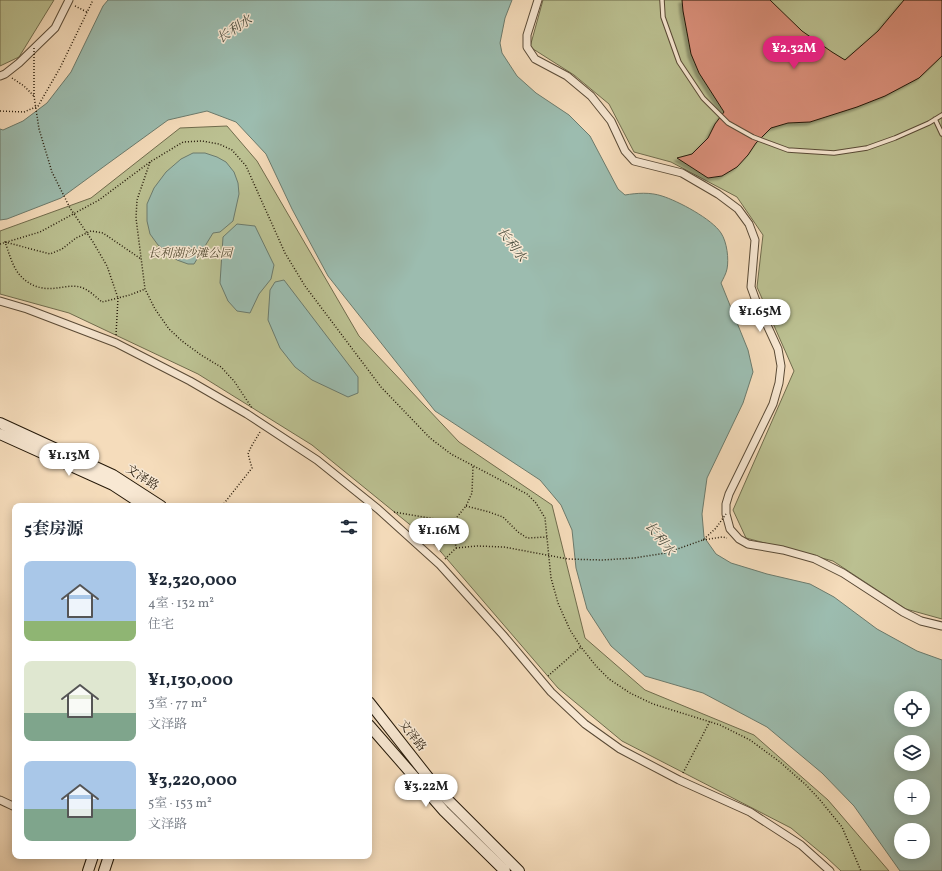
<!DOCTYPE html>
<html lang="zh">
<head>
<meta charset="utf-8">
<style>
  :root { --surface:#fff; --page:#f2f2f3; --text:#1f2937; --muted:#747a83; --accent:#db2777 }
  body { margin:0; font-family:Vollkorn,"Noto Serif SC",serif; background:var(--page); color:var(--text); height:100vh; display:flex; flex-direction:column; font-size:15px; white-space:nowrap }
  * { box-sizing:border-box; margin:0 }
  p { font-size:13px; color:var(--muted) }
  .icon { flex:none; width:22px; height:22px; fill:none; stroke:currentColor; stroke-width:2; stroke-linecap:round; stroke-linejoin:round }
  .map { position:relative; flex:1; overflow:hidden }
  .drawer { position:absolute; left:12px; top:503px; width:360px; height:356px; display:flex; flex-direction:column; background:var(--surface); border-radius:8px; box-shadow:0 2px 10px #0003 }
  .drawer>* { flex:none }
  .fabs { position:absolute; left:894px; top:691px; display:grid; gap:8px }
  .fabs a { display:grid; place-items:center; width:36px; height:36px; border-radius:50%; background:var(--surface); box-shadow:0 2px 10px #0003; font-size:20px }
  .price { position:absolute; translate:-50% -34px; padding:0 9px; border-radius:14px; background:#fff; color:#222; font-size:13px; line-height:26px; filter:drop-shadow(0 1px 2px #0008) }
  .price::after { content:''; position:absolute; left:50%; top:24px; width:12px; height:9px; margin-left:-6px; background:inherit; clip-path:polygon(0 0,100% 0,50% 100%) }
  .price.selected { background:var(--accent); color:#fff }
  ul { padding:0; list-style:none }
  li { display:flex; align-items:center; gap:12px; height:100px; padding:0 12px }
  li span { display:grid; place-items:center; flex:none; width:112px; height:80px; border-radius:8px; color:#555 }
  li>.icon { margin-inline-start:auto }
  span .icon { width:48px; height:48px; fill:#fffc; stroke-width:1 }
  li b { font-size:17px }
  h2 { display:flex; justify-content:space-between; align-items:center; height:48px; padding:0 12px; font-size:17px }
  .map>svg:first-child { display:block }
</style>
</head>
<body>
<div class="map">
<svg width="942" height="871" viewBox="0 0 942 871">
  <defs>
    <filter id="shadow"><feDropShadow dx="-3" dy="3" stdDeviation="1" flood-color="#0004"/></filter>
  </defs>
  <rect width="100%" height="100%" fill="#f5dcbb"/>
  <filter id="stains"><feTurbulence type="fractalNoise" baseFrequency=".005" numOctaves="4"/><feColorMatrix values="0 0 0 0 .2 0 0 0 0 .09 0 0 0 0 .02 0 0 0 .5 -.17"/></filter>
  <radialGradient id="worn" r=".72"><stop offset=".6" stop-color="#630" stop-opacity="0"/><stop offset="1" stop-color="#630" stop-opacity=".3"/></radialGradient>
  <path fill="#bbc091" stroke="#706c4d" d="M 0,0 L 54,0 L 19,57 L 0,66 Z
    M 543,0 L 942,0 L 942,619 L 906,609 L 833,561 L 746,538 L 733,510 L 794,371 L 757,287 L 763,235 L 737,197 L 671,162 L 634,152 L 609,104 L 574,75 L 530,47 Z
    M 227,126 L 257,161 L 359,336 L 459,442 L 552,505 L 585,638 L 645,690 L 754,735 L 828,800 L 889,871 L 841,871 L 826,857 L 791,828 L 622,741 L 558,688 L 435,545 L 312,445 L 198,374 L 69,313 L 0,294 L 0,231 L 91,198 L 180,128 Z"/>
  <path fill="#9cbcaf" stroke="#6c7b6d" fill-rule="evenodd" d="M 108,0 L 512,0 L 505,18 L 500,43 L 502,53 L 517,76 L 536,93 L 569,115 L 590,136 L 618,189 L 625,195 C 637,193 650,192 662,196 C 678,201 712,219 721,233 C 727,242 729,259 727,269 C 726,274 723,279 721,283 L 748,350 L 753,372 L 743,403 L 707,478 L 702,514 L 704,537 L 716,554 L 731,563 L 767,574 L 810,584 L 834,597 L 877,629 L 917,651 L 942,660 L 942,871 L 900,871 L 854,806 L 822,773 L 767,727 L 703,693 L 645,676 L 611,646 L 587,609 L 576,568 L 572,530 L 561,505 L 540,480 L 435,411 L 328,276 L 292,209 L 266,154 L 236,122 L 207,111 L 168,120 L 106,165 L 61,198 L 7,219 L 0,220 L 0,129 L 3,130 L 23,121 L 47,103 L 71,72 L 103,6 ZM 901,698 L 923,698 L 923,720 L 901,720 ZM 901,742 L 923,742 L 923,764 L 901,764 ZM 901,786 L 923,786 L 923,808 L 901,808 ZM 901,830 L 923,830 L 923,852 L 901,852 Z
    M 193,153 L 205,153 L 217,157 L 226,162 L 234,172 L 238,183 L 239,194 L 233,221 L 220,232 L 213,233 L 194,264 L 188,264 L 177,260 L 158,245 L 150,234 L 147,221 L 147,204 L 154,188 L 166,172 L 181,159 Z
    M 237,224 L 255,226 L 274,265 L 271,279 L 259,294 L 250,313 L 237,311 L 228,301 L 220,283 L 223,237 Z
    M 284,280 L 358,377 L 358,393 L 348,397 L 312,380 L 295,367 L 280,348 L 268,320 L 270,290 L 275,282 Z"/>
  <path fill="#d88e79" stroke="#251909" filter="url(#shadow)" d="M 682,0 L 770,0 L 802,31 L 832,52 L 845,60 L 878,31 L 904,0 L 942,0 L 942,56 L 919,78 L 885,96 L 857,107 L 810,122 L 788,123 L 771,128 L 756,143 L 748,155 L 737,167 L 722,176 L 708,178 L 677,158 L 692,154 L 708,138 L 715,124 L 724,112 L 699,73 L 691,54 L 683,11 Z"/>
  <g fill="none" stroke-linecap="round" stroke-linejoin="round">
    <g stroke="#594a36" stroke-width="5.5">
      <path id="lane" d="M 662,0 L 663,17 L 679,62 L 703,98 L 728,123 L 753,137 L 788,150 L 834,153 L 867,148 L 895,138 L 929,123 L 942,115
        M 935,119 L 942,134"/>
    </g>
    <g stroke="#594a36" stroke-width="9">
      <path id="street" d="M 538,0 L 527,35 L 527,47 L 535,59 L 567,76 L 591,96 L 611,121 L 625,151 L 634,161 L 682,173 L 718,194 L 738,209 L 749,224 L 755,240 L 751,287 L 756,301 L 778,349 L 781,366 L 779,383 L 773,404 L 729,494 L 726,504 L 726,514 L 730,529 L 739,539 L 748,544 L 783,550 L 815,559 L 843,573 L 903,612 L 921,621 L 942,626
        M 0,76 L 5,74 L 19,63 L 55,28 L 69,0
        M 0,301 L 27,309 L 116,343 L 190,381 L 247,414 L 317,460 L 378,509 L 440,565 L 503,635 L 551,692 L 585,724 L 620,749 L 679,780 L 750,812 L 801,845 L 830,871
        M 0,800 L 15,807"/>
    </g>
    <g stroke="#251909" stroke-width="12">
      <path id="secondary" d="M 0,423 L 113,475 L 161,506
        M 0,434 L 113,485 L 145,506
        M 369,702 L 439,791 L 519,871
        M 369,725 L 444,811 L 505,871
        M 88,871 L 93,856
        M 104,871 L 109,856"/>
    </g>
    <path stroke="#251909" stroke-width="1.5" stroke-dasharray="1 2" stroke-linecap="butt" d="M 75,6 L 87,12
      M 12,78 L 24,86 L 34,96
      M 0,111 L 24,112 L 38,106 L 60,68 L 93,0
      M 150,162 L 137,200 L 136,218 L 145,289 L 155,309 L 169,329 L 182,341 L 201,355 L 221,367 L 234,381 L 252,408
      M 0,244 L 40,232 L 99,200 L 150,162 L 183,142 L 202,141 L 219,144 L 232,150 L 246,166 L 285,253 L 305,286 L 381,387 L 430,438 L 451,454 L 527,494 L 536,503 L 545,518 L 551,578 L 558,603 L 570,630 L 581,647 L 596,666 L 609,679 L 630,693 L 653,704 L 720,725 L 750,740 L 780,762 L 806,785 L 820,800 L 842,827 L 861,871
      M 118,298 L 102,302 C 97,298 91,292 85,289 C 76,284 66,287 57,288 C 39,291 22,283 14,266 C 10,258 8,250 5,242 L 50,254 L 62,249 L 76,238 L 91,231 L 103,233 L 141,259
      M 116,335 L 118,298 L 130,295 L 145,289
      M 222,506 L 252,468 L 248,454 L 251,447 L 260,432
      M 466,506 L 489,512 L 503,517 L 518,532 L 527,538 L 547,537
      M 394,512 L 453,522
      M 703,540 L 722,537 L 727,538
      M 445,559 L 456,548 L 453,522 L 466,506 L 472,493 L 473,466
      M 548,676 L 581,647
      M 683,773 L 710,721"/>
    <use href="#lane" stroke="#f8e8d3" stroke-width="3.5"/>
    <use href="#street" stroke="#f8e8d3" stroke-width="7"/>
    <use href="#secondary" stroke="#f8e8d3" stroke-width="10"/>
    <path stroke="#251909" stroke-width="1.5" stroke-dasharray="1 2" stroke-linecap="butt" d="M 34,48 L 34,96 L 39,129 L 52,172 L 70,208 L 93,242 L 107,266 L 118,298
      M 456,548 L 477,546 L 504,547 L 568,559 L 602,560 L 634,558 L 666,553 L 703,540 L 716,528 L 726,514"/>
  </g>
  <g text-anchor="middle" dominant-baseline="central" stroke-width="3" stroke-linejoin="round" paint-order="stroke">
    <g font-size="12" font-style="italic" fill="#524b32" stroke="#f8e8d3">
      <text x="190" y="254">长利湖沙滩公园</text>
    </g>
    <g font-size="12" fill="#251909" stroke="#f8e8d3">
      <text transform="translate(142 478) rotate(33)">文泽路</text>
      <text transform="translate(412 736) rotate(52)">文泽路</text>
    </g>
    <g font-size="13" font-style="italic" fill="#4f5243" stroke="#f8e8d3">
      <text transform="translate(235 30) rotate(-33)">长利水</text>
      <text transform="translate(511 245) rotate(54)">长利水</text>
      <text transform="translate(659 539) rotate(52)">长利水</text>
    </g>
  </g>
  <rect width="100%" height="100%" filter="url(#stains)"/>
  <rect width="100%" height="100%" fill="url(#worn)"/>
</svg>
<div class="fabs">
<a><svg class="icon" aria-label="locate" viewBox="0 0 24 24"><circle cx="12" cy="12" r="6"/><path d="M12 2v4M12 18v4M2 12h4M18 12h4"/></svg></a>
<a><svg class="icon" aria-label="layers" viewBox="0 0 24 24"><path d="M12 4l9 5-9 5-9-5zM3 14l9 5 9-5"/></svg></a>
<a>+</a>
<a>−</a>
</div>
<b class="price selected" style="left:794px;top:70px">¥2.32M</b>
<b class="price" style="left:760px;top:333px">¥1.65M</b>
<b class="price" style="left:69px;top:477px">¥1.13M</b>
<b class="price" style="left:439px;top:552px">¥1.16M</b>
<b class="price" style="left:426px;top:808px">¥3.22M</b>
<section class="drawer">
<h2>5套房源<svg class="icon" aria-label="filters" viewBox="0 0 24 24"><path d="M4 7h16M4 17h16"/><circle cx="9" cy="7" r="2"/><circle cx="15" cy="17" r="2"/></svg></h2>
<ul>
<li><span style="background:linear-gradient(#a9c7e8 75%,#8fb573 0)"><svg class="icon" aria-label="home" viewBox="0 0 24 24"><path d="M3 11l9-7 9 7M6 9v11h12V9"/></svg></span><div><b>¥2,320,000</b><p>4室 · 132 m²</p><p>住宅</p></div></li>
<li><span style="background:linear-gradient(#dfe7d0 65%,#7fa58c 0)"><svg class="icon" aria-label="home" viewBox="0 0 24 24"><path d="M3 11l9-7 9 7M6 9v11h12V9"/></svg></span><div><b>¥1,130,000</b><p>3室 · 77 m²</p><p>文泽路</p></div></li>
<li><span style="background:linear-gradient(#a9c7e8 60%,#7fa58c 0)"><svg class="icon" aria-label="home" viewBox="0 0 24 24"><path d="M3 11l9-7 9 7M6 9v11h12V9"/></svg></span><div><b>¥3,220,000</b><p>5室 · 153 m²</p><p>文泽路</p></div></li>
</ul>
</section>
</div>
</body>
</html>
